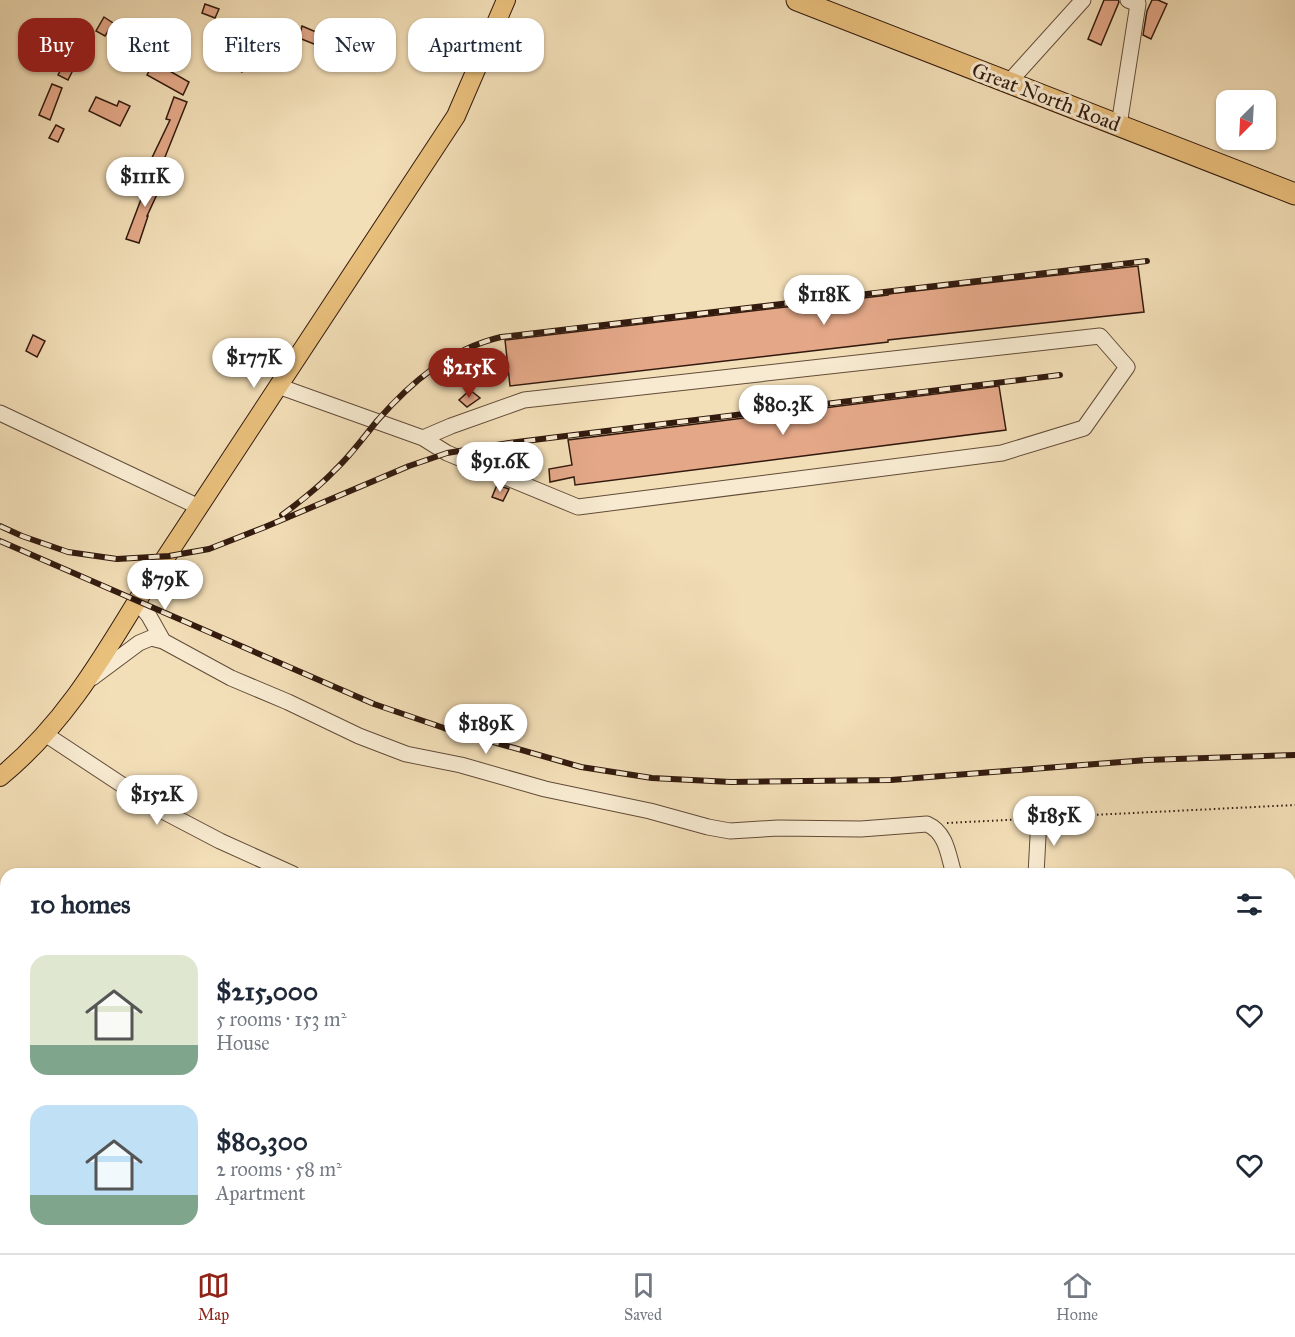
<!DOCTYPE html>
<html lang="en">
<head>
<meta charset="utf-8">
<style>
  :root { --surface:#fff; --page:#f6f6f7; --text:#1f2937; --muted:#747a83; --line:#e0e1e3; --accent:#8f2418 }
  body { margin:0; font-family:"IM FELL Great Primer",serif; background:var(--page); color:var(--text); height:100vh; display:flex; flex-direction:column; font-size:22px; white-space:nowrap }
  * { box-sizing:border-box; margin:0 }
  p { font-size:20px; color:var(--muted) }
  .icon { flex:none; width:33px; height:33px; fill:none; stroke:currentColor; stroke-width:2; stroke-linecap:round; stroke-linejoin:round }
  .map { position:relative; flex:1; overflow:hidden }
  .panel { position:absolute; left:0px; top:868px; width:1296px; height:386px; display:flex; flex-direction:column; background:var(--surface); border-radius:18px 18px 0 0; box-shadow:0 2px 4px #0004 }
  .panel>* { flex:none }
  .guide { position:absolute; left:18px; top:18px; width:600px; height:54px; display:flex; gap:12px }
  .needle { width:39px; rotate:204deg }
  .buttons { position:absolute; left:1216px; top:90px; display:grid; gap:12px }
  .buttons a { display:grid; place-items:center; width:60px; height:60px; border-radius:12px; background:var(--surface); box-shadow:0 2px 4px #0004; font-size:30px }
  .price { position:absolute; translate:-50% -51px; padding:0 14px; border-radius:21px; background:#fff; color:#222; font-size:20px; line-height:39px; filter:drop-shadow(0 2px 3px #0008) }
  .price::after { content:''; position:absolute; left:50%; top:36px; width:18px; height:14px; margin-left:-9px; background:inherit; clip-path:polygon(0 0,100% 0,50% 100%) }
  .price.on { background:var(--accent); color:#fff }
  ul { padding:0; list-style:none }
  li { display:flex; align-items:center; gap:18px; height:150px; padding:0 30px }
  li span { display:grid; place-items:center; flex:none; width:168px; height:120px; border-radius:18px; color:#555 }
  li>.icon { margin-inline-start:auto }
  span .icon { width:72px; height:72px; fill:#fffc; stroke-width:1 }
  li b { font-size:26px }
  h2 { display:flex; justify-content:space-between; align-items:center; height:72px; padding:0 30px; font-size:26px }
  .pill { padding:0 21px; border-radius:18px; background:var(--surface); box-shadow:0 2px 4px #0004; font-size:21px; line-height:54px }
  .pill.on { background:var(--accent); color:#fff }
  .tabs { display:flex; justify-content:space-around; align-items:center; height:84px; border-top:2px solid var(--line); background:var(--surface); font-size:16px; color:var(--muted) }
  .tabs a { display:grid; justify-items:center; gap:3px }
  .tabs .on { color:var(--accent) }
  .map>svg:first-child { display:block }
</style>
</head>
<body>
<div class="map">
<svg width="1295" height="1253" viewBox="0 0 1295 1253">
  <rect width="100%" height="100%" fill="#f2deb7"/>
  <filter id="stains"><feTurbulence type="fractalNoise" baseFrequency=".00333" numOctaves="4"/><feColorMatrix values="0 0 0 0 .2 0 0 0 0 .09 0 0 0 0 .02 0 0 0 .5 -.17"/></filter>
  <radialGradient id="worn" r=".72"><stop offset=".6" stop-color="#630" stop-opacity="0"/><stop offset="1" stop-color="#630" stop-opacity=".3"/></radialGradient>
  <path fill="#e4a888" stroke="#321a0e" stroke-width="1.5" d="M 1104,0 L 1118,0 L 1119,2 L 1101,45 L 1088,39 Z
    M 1152,0 L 1158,0 L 1167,4 L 1151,39 L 1143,35 L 1147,11 Z
    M 205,4 L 219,9 L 215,18 L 202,13 Z
    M 104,17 L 113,23 L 105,36 L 96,31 Z
    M 302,26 L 323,35 L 319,46 L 299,38 Z
    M 72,49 L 81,54 L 68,80 L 58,75 Z
    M 234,51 L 249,58 L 242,72 L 228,65 Z
    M 154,62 L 189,82 L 183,95 L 147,75 Z
    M 52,84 L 62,88 L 50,120 L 39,115 Z
    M 96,97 L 117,106 L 119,101 L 130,106 L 120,126 L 89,111 Z
    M 174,97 L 187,102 L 161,167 L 150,162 L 170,120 L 166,119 Z
    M 56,125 L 64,129 L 58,142 L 49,138 Z
    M 151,173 L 164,179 L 147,216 L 148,216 L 139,243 L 126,239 Z
    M 1138,266 L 1144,312 L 888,340 L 888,342 L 510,386 L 505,340 L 888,295 L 888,294 Z
    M 33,335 L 45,341 L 37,357 L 26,351 Z
    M 999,386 L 1006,430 L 575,485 L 574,477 L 550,482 L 549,469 L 572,465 L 568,440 Z
    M 470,390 L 480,398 L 467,407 L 459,400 Z
    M 497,485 L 509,489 L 503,501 L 492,497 Z"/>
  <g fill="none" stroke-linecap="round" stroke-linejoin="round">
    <g stroke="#624b38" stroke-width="17">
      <path id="minor" d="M 1009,82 L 1083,0
        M 1119,125 L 1138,4 L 1128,0
        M 278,386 L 423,438 L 447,453 L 578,507 L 1002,453 L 1084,428 L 1127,367 L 1100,336 L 524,400 L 451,426 L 423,438
        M 0,413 L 199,507
        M 137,601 L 149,616 L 163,641
        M 92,678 L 139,643 L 151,638 L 163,641 L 231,678 L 288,702 L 359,736 L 406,754 L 461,765 L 545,789 L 650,811 L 708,827 L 730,831 L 778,828 L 861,829 L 927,824 C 947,833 948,855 954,874
        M 45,734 L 157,808 L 220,841 L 293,874
        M 1036,874 L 1039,818
        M 1290,1040 L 1295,1029
        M 1290,1107 L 1295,1110"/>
    </g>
    <g stroke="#321a0e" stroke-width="20">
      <path id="major" d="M 0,777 C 60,728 97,667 137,601 L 456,116 L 506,0"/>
    </g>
    <g stroke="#321a0e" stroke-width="23">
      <path id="highway" d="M 797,0 L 1295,194"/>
    </g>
    <path stroke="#321a0e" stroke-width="2" stroke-dasharray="1.5 3" stroke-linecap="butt" d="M 1052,817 L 1295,805
      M 947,823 L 1026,819
      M 0,898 L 6,909
      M 136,1248 L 142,1253"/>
    <use href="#minor" stroke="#f7ead0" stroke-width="15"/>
    <use href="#major" stroke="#e9bf7c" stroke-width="18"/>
    <use href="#highway" stroke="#e9bf7c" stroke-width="21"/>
    <g stroke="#321a0e" stroke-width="6">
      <path id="rail" d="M 282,515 C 301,501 319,487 335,470 C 351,455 363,438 377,421 C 411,382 450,349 501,337 L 1147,261
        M 0,526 L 22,536 L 68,552 L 117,559 L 169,556 L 209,549 L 265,527 L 409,466 L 447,453 L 509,443 L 1060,375
        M 0,541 L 374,704 L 444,728 L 581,767 L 652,778 L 731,782 L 891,780 L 1147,760 L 1295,755"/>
    </g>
    <use href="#rail" stroke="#f7ead0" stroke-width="4" stroke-dasharray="11" stroke-linecap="butt"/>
  </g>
  <g text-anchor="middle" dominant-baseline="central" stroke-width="6" stroke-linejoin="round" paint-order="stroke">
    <g font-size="21" fill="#321a0e" stroke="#f7ead0">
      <text transform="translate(1046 97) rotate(21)">Great North Road</text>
    </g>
  </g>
  <rect width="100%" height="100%" filter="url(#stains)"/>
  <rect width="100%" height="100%" fill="url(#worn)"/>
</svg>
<div class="buttons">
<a><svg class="needle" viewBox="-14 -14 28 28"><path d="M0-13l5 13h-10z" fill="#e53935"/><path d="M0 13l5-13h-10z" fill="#747a83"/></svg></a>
</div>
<b class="price" style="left:145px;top:208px">$111K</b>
<b class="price" style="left:824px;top:326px">$118K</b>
<b class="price" style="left:254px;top:389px">$177K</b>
<b class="price on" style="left:469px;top:399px">$215K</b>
<b class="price" style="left:783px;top:436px">$80.3K</b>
<b class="price" style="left:500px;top:493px">$91.6K</b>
<b class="price" style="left:165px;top:611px">$79K</b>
<b class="price" style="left:486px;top:755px">$189K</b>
<b class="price" style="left:157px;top:826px">$152K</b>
<b class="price" style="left:1054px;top:847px">$185K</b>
<div class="guide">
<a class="pill on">Buy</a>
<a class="pill">Rent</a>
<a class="pill">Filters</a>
<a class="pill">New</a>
<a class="pill">Apartment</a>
</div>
<section class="panel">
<h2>10 homes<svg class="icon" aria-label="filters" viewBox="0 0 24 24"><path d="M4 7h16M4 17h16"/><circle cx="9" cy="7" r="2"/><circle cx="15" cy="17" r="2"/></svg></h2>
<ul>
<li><span style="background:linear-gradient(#dfe7d0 75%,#7fa58c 0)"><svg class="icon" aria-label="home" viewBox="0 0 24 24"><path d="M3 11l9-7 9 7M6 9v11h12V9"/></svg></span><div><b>$215,000</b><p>5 rooms · 153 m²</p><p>House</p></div><svg class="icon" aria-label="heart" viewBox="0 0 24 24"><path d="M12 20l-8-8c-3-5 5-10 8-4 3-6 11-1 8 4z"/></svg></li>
<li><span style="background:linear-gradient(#bfe0f5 75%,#7fa58c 0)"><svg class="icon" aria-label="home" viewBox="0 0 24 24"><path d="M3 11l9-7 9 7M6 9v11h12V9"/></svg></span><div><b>$80,300</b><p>2 rooms · 58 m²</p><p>Apartment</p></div><svg class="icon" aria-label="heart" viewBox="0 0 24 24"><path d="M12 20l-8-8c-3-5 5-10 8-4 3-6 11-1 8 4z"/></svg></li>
</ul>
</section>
</div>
<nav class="tabs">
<a class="on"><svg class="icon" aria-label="map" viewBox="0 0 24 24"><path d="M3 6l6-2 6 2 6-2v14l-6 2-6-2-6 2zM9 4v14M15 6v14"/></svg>Map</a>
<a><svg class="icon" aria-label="saved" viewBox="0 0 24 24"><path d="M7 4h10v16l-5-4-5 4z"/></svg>Saved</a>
<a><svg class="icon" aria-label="home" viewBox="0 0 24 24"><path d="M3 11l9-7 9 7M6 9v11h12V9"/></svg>Home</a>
</nav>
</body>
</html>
